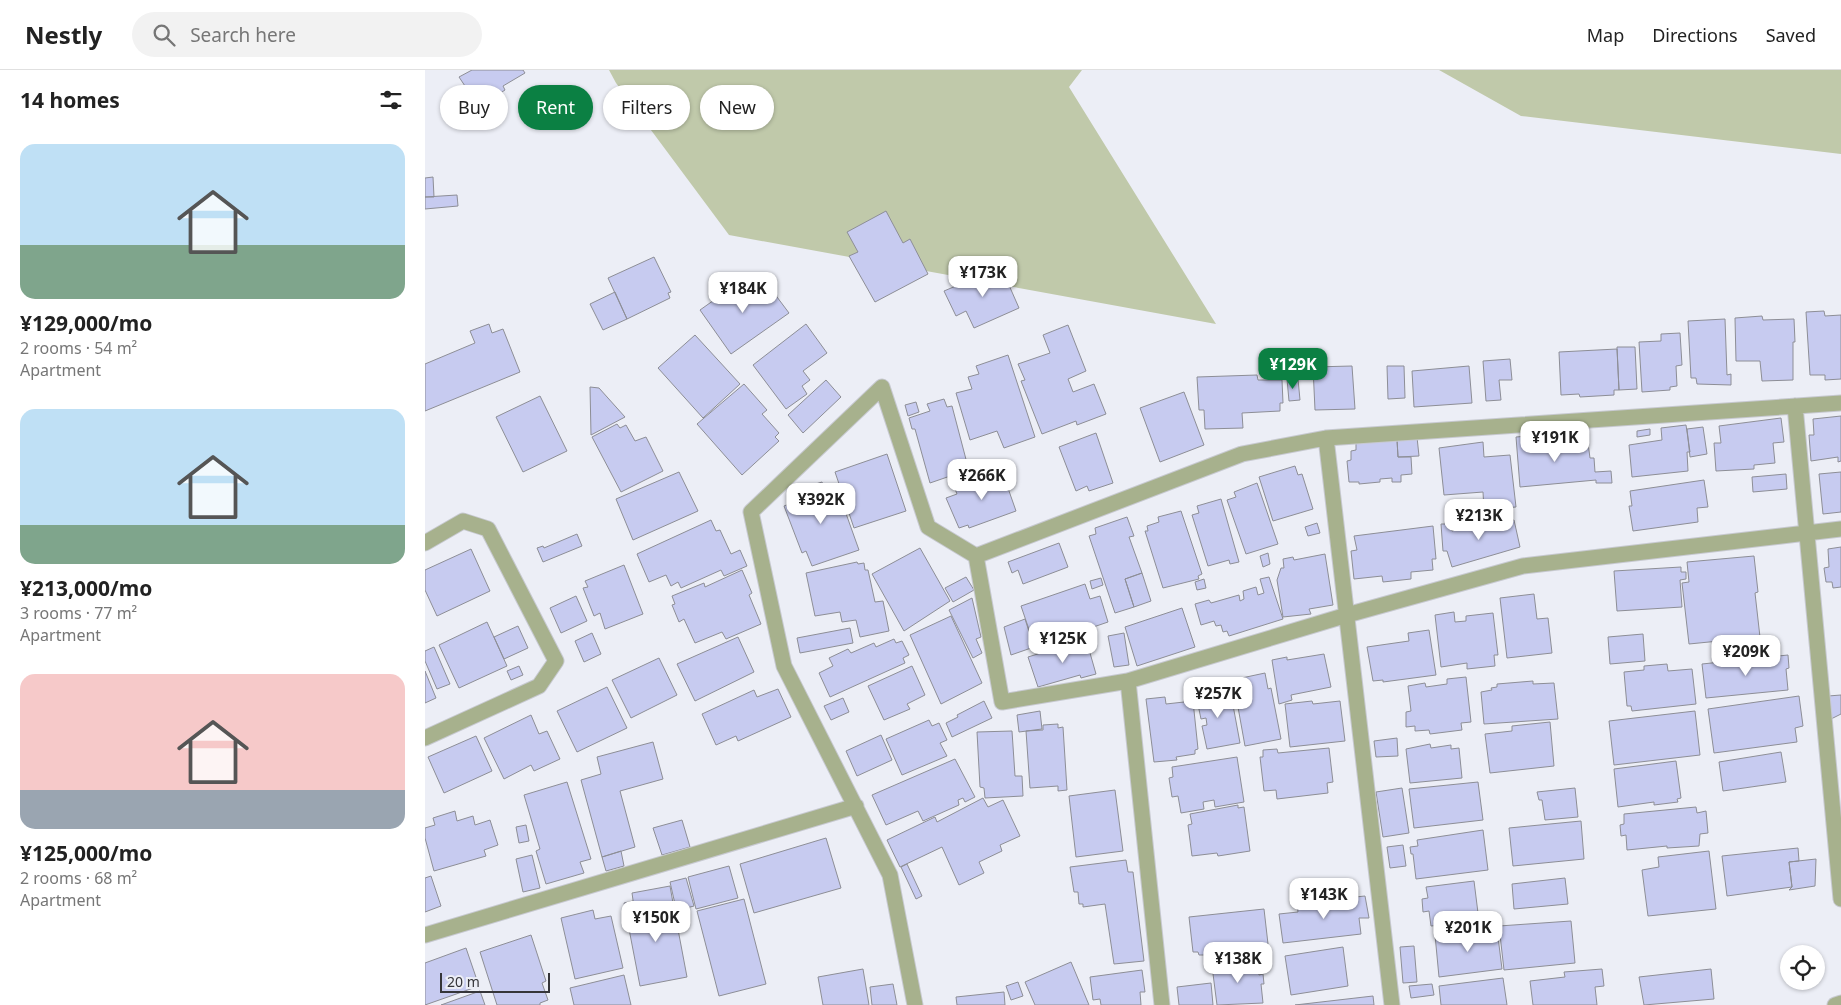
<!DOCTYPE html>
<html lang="en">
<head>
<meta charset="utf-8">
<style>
  :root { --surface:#fff; --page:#f2f2f2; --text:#222; --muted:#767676; --line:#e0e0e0; --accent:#0b8043 }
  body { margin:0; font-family:"Noto Sans",sans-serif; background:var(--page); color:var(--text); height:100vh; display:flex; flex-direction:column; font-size:19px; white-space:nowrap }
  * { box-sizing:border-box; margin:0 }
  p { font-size:16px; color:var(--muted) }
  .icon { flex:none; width:28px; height:28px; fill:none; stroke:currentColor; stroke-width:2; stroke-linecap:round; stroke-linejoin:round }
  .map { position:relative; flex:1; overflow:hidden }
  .sheet { display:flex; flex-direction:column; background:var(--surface); width:425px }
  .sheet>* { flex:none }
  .hud { position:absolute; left:15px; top:15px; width:475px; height:45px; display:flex; gap:10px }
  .controls { position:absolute; left:1355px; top:875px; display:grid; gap:10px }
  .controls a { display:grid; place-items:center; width:45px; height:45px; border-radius:50%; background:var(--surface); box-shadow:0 1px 4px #0004; font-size:25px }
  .scale { position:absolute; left:15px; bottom:12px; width:110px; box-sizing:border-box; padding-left:5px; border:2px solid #353539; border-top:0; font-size:14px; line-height:18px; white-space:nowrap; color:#353539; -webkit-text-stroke:4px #eceef6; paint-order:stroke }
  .price { position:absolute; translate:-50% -42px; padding:0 11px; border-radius:10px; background:#fff; color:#222; font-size:16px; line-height:32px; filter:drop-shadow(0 1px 2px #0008) }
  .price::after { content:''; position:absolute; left:50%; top:30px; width:15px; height:11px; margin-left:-8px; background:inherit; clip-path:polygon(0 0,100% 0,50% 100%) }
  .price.on { background:var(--accent); color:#fff }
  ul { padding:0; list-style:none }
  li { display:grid; align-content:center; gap:10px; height:265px; padding:0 20px }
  li span { display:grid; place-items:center; height:155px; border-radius:15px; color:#555 }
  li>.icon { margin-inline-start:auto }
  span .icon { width:90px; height:90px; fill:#fffc; stroke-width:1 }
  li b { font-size:21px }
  h2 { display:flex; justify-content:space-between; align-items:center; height:60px; padding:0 20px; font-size:21px }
  .tag { padding:0 18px; border-radius:22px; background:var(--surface); box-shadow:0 1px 4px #0004; font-size:18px; line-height:45px }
  .tag.on { background:var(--accent); color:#fff }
  header { display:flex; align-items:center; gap:30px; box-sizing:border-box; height:70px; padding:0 25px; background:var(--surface); border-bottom:1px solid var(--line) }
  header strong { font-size:24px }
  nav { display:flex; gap:28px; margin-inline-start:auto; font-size:18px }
  .search { width:350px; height:45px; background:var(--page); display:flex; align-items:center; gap:12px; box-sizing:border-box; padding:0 18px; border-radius:28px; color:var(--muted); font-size:19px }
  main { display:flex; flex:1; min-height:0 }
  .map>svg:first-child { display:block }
</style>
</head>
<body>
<header>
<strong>Nestly</strong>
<div class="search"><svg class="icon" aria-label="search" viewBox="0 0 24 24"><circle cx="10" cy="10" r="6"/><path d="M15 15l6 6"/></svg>Search here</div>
<nav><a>Map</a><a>Directions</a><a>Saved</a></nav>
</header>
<main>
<section class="sheet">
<h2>14 homes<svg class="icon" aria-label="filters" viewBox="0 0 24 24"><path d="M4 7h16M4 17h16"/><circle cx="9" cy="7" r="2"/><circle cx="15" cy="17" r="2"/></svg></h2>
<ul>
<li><span style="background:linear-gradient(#bfe0f5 65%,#7fa58c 0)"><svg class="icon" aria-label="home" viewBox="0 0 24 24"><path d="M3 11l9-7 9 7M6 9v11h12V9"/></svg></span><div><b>¥129,000/mo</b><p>2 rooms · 54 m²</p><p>Apartment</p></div></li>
<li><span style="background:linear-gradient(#bfe0f5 75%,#7fa58c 0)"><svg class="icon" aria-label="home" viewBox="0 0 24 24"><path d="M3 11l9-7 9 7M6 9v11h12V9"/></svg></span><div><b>¥213,000/mo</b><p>3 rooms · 77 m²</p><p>Apartment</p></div></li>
<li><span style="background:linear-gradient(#f6c9c9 75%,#9aa5b1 0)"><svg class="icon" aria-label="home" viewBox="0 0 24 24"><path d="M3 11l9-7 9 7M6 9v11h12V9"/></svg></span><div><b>¥125,000/mo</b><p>2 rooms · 68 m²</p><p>Apartment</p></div></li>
</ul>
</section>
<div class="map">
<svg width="1416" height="935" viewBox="0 0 1416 935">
  <rect width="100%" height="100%" fill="#eceef6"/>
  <path fill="#c0c9aa" d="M 184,0 L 657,0 L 644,17 L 791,254 L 304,165 L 191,13 Z
    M 1014,0 L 1416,0 L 1416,84 L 1096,46 Z"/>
  <path fill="#c7cbf0" stroke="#8d8e96" d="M 47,0 L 98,0 L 100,3 L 78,16 L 80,20 L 54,37 L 34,7 Z
    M 8,107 L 9,127 L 0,127 L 0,108 Z
    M 32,125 L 33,136 L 0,139 L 0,127 Z
    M 461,141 L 478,173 L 485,169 L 503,204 L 450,232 L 424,186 L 433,182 L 422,162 Z
    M 229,187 L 246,222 L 243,223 L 245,228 L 202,249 L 183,208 Z
    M 576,197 L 594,238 L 549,258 L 541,241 L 531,246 L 519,221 Z
    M 323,206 L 335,222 L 343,215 L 364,243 L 306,284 L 275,240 Z
    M 190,222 L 202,249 L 178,260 L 165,234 Z
    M 1399,241 L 1400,246 L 1416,245 L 1416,309 L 1400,310 L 1400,305 L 1385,305 L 1381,242 Z
    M 1337,246 L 1338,250 L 1369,249 L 1370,272 L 1368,272 L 1368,310 L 1337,311 L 1335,291 L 1311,291 L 1310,248 Z
    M 1300,249 L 1302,305 L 1306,304 L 1306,315 L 1272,314 L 1271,308 L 1266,308 L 1263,251 Z
    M 64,254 L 67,263 L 78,259 L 95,302 L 0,341 L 0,294 L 50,273 L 45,261 Z
    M 381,254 L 402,283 L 378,301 L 385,310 L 377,316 L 382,324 L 361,339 L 328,295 Z
    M 643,255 L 661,301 L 643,309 L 648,322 L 669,314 L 681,344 L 652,355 L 651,351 L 617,364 L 596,311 L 600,310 L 593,294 L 625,283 L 618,265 Z
    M 1255,263 L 1257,295 L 1251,296 L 1252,316 L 1245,317 L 1245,320 L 1217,322 L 1214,272 L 1236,271 L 1236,264 Z
    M 270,265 L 315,314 L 278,348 L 233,298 Z
    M 1192,277 L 1210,277 L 1212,319 L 1194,320 Z
    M 1192,279 L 1194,320 L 1189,320 L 1189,325 L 1155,327 L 1154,324 L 1136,325 L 1134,282 Z
    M 583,285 L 610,367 L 579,378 L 572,361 L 545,370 L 531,323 L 547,319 L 543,307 L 554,304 L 551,296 Z
    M 1085,289 L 1087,310 L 1074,310 L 1076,330 L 1061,331 L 1058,291 Z
    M 927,296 L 930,339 L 890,340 L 888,297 Z
    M 962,296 L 979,296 L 980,328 L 963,329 Z
    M 1044,296 L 1047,333 L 989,337 L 987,301 Z
    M 832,305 L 833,310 L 857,310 L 858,333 L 855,333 L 855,341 L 817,343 L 818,358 L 780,359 L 779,340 L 774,340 L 772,307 Z
    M 862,309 L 873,309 L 875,330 L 864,331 Z
    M 401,310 L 416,327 L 378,363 L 363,345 Z
    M 319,314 L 342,340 L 337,344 L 354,363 L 350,367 L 354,371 L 317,405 L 272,354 Z
    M 165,317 L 174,318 L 200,347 L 166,365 Z
    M 759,322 L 779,375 L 735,392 L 715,338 Z
    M 115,326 L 142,381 L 98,402 L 71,347 Z
    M 519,329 L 522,337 L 527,336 L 543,397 L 530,402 L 531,404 L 505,413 L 490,359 L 487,359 L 484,348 L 505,341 L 502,334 Z
    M 491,332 L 494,342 L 483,346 L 480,335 Z
    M 1416,346 L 1416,391 L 1413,392 L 1413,387 L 1386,391 L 1384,365 L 1389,365 L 1388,349 Z
    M 1356,348 L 1359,372 L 1348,373 L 1350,393 L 1329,395 L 1329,399 L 1291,401 L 1289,373 L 1296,373 L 1294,356 Z
    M 192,354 L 195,358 L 201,355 L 210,371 L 221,367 L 238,401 L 196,422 L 167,367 Z
    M 1261,355 L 1265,382 L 1262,382 L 1263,401 L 1207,407 L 1204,375 L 1237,370 L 1236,358 Z
    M 1278,357 L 1282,384 L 1265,387 L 1262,359 Z
    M 1225,359 L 1225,365 L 1212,367 L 1212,361 Z
    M 671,363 L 688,413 L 664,421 L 662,416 L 651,421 L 634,377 Z
    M 1128,364 L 1130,376 L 1163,373 L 1165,388 L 1169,388 L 1170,402 L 1186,401 L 1187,413 L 1171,413 L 1171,410 L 1095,417 L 1091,367 Z
    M 992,367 L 994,386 L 973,387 L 972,369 Z
    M 972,370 L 973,387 L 986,387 L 987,404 L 976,405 L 976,412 L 967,412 L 967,408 L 955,409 L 955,412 L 934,414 L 934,412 L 924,412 L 922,391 L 926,390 L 926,381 L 931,380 L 931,373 Z
    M 1058,372 L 1059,387 L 1085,385 L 1091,437 L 1059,440 L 1058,422 L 1019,425 L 1014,378 Z
    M 462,384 L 481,441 L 429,458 L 410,402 Z
    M 870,396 L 873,405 L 877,404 L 888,439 L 848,451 L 834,407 Z
    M 577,401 L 591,441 L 544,458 L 543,455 L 534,458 L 521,428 L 532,424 L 530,419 Z
    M 254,402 L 273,441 L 208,470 L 191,429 Z
    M 1416,402 L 1416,442 L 1398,444 L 1394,404 Z
    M 1361,404 L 1362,419 L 1328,422 L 1327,407 Z
    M 1279,410 L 1283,437 L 1272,438 L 1273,452 L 1208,461 L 1204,436 L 1207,436 L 1205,421 Z
    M 397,412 L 400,421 L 406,419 L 409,426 L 414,424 L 434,480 L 387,496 L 381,481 L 377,483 L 359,436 L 381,427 L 378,418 Z
    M 832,413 L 853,474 L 821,484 L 802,430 L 811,427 L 809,422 Z
    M 796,429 L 814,492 L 805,494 L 804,490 L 783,496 L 767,445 L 774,443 L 772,436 Z
    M 756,441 L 777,504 L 773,506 L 774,509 L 738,518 L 720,461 L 723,461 L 722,456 L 734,452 L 733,447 Z
    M 702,447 L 709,466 L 704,467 L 717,503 L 700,509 L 709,537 L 690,543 L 664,466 L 671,464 L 670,458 Z
    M 1073,447 L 1075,453 L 1089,450 L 1095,477 L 1027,497 L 1022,481 L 1018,481 L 1016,454 L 1026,454 L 1027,461 Z
    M 286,450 L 291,461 L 295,460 L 306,484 L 315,480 L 322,496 L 299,506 L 296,500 L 256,518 L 253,512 L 246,516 L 241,505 L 224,512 L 212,484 Z
    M 892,453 L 895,463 L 883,466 L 880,457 Z
    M 1008,456 L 1011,489 L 1007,489 L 1008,500 L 986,502 L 986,509 L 958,512 L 957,506 L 929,509 L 926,481 L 932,480 L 929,466 Z
    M 152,464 L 157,476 L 118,492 L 112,478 L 118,476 L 119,478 Z
    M 634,473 L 643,497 L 598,514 L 593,500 L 587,503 L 583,492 Z
    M 1416,477 L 1416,517 L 1408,518 L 1407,512 L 1401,512 L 1399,498 L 1404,497 L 1403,479 Z
    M 495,478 L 525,531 L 479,561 L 447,504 Z
    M 46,479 L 65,521 L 12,546 L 0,520 L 0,500 Z
    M 843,483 L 845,494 L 838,497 L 835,486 Z
    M 900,484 L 908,535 L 884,539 L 886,544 L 858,547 L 852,510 L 856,498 L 859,498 L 858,489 L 868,487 L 869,490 Z
    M 1329,486 L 1333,522 L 1330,523 L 1336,576 L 1295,580 L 1294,571 L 1264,574 L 1257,513 L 1264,512 L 1262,492 Z
    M 432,492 L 433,494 L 439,493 L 440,500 L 443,500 L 450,532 L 458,531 L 464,561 L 435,567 L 431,550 L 417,552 L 415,542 L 390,546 L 381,503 Z
    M 199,495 L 218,544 L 180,559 L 175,543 L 169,546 L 158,518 L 163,517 L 160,511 Z
    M 1256,497 L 1256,502 L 1261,502 L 1261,509 L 1255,510 L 1257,537 L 1192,541 L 1189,501 Z
    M 317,500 L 327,523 L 324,525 L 336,554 L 301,569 L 297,562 L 270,573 L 259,549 L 254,552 L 247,535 L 250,534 L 247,526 L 279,513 L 280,517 Z
    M 717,503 L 726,531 L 709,537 L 700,509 Z
    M 541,507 L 549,520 L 528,532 L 520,518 Z
    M 844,507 L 858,549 L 804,566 L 802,561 L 798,562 L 796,555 L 791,556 L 789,551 L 776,555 L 770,534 L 784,530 L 786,533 L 814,525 L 815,531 L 819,529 L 818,521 L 831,517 L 833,525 L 839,523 L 835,509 Z
    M 676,508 L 678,515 L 667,519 L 665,511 Z
    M 779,509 L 781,518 L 772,520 L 770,512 Z
    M 660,514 L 665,529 L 675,526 L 683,552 L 610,577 L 596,536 Z
    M 1109,524 L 1112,549 L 1123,548 L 1127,583 L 1082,588 L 1075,528 Z
    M 151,526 L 162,551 L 136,563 L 125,538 Z
    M 547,528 L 556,567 L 551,569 L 557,583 L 548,588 L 524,540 Z
    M 757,538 L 770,577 L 712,596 L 700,557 Z
    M 1029,542 L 1030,552 L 1041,551 L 1041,546 L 1068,543 L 1073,585 L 1069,585 L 1070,596 L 1042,599 L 1042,593 L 1016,597 L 1010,545 Z
    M 526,546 L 557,613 L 516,634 L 485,565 Z
    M 600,549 L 609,577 L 586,585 L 579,557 Z
    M 62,552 L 82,596 L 34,618 L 14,575 Z
    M 93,556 L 103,578 L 79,589 L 69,567 Z
    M 425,558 L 428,573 L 375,583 L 372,568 Z
    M 1004,560 L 1011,605 L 958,612 L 958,610 L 948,611 L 942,577 L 984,571 L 983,563 Z
    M 167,563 L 176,584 L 159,592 L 150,571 Z
    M 699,563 L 704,595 L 689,597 L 683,566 Z
    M 1218,564 L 1220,591 L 1185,594 L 1183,567 Z
    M 313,567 L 329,602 L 270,631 L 252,594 Z
    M 469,569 L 471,573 L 477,571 L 484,585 L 478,588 L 480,593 L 405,627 L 394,603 L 408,596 L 404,588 L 423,579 L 426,583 L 449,573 L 451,577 Z
    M 661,569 L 671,604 L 656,608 L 655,605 L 613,617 L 603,587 Z
    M 9,577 L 25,614 L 12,619 L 0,591 L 0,581 Z
    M 899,584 L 906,617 L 866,625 L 867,630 L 854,634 L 847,590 L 862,587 L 862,590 Z
    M 1363,585 L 1364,598 L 1361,599 L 1363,620 L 1281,628 L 1277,594 Z
    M 234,588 L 252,625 L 206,648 L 187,610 Z
    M 1242,594 L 1243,601 L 1267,599 L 1271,634 L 1207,641 L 1206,636 L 1202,636 L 1199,602 L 1219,600 L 1219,596 Z
    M 94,596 L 98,605 L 86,610 L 82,601 Z
    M 487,596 L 500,625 L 482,634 L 485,639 L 459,650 L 443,616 Z
    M 0,601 L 11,628 L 0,633 Z
    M 840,603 L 843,619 L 846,618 L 856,669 L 820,676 L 809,615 L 813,614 L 812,609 Z
    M 1041,607 L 1046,652 L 1036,653 L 1037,660 L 1005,664 L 1004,660 L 990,661 L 990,656 L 981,657 L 981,642 L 986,641 L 983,616 L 1000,613 L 1001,617 L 1022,614 L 1022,609 Z
    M 1108,611 L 1108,614 L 1129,613 L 1133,649 L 1059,654 L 1056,622 L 1067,620 L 1066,618 L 1072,617 L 1072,614 Z
    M 182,617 L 202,658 L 152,682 L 132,641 Z
    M 353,619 L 366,647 L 313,671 L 311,666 L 291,675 L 277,644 L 329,620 L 332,627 Z
    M 805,619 L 815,673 L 782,679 L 777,656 L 782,655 L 781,648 L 776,649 L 771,625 Z
    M 1416,625 L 1416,644 L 1404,650 L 1403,626 Z
    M 1374,626 L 1378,656 L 1370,658 L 1372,672 L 1289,683 L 1283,639 Z
    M 740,627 L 741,634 L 768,631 L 773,679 L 770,680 L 770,684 L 751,687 L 752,690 L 729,692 L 721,629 Z
    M 418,628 L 424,642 L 406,650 L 399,636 Z
    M 559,631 L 567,648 L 527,667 L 521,653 L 533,647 L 532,645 Z
    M 887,631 L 888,634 L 915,631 L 920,671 L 865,677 L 860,634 Z
    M 615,641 L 617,659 L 594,662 L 592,645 Z
    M 1270,641 L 1275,685 L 1189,695 L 1184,651 Z
    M 106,645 L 114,664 L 122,661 L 135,689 L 109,701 L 106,695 L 79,709 L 59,668 Z
    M 504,650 L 507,656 L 514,653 L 522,670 L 515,673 L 522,686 L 477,705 L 461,669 Z
    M 1125,652 L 1129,696 L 1065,703 L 1060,664 L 1087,661 L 1087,656 Z
    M 633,654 L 633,658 L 638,657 L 642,720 L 633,721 L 633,716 L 605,718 L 601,661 L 618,660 L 618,655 Z
    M 587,661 L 590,706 L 597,706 L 598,726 L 560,728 L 559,718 L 555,717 L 552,662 Z
    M 456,665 L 467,690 L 432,706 L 421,681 Z
    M 51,666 L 67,701 L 19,723 L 3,687 Z
    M 972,668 L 973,686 L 951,687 L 949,671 Z
    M 228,672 L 238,709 L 195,721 L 210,777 L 177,787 L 156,710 L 176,704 L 172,687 Z
    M 1005,674 L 1006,678 L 1026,675 L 1026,679 L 1034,678 L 1037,708 L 985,713 L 981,679 Z
    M 904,678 L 908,712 L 902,713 L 903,723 L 852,729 L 851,720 L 839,721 L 835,687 L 838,687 L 838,680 L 852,679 L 853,683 Z
    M 1356,682 L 1361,712 L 1298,721 L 1294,692 Z
    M 812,687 L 819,732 L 790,737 L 789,730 L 778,732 L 779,739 L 756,743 L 753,726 L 747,727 L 744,708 L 748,707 L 747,697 Z
    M 530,689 L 550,727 L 540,732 L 538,728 L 533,730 L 534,735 L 498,751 L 493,741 L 461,755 L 447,725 Z
    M 1251,691 L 1256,728 L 1252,729 L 1253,732 L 1229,735 L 1229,732 L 1193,737 L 1189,699 Z
    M 142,712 L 166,789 L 155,792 L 159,803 L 121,814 L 111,781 L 115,779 L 99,725 Z
    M 1053,712 L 1058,750 L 989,758 L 984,719 Z
    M 977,718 L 984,763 L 958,767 L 951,722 Z
    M 1150,718 L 1153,747 L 1120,750 L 1117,730 L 1114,730 L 1112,722 Z
    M 690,720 L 698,781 L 651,787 L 644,726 Z
    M 558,728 L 563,737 L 578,730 L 595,766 L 575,775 L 577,781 L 554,792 L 559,803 L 534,815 L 517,777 L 475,797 L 462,770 L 510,747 L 512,752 Z
    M 813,735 L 813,738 L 819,737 L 825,781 L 793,786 L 792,783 L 767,786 L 763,755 L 767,754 L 765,744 Z
    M 1271,737 L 1272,743 L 1281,741 L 1283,763 L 1275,764 L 1274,776 L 1242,778 L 1242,776 L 1202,780 L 1201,765 L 1196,766 L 1195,755 L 1199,754 L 1199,744 Z
    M 30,741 L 32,751 L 48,746 L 50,755 L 65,750 L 73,775 L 59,780 L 61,786 L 9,801 L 0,768 L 0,758 L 10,755 L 8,748 Z
    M 257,750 L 265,777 L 237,785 L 228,758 Z
    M 1156,751 L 1159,789 L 1088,796 L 1084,758 Z
    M 101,755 L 104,771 L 94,773 L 91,757 Z
    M 1058,760 L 1063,800 L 991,809 L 988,784 L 986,784 L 985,777 L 993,776 L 992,770 Z
    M 401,768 L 416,818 L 329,843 L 315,794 Z
    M 978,775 L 981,796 L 965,798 L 962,777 Z
    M 1373,778 L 1374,791 L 1364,792 L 1367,817 L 1302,826 L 1297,786 Z
    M 196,781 L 199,796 L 181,801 L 177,787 Z
    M 1284,781 L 1291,839 L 1223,846 L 1217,800 L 1234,797 L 1233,787 Z
    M 107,785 L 115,818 L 98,822 L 91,789 Z
    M 1391,789 L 1390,816 L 1364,820 L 1367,817 L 1364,792 Z
    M 701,790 L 703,802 L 708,802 L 719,891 L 689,894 L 680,834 L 658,837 L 658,834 L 654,834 L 653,822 L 649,822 L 645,797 Z
    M 482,794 L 497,826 L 491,829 L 476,797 Z
    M 304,796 L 313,828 L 271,839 L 263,807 Z
    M 6,806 L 16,836 L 0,842 L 0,808 Z
    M 261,808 L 269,836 L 254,840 L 253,833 L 250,834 L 245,812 Z
    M 1140,808 L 1143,834 L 1089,839 L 1087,814 Z
    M 1049,811 L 1054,851 L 1006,856 L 1004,841 L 998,842 L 997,829 L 1003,828 L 1001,817 Z
    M 245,816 L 248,833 L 230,836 L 230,833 L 209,837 L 207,823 Z
    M 940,826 L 944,848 L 934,848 L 936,864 L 858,873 L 854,844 L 873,842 L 872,833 Z
    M 319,829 L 341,914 L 294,926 L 272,841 Z
    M 208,831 L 209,837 L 248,833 L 262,907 L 215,916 L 199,833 Z
    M 839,839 L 843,874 L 811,878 L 812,887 L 786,890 L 785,885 L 774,885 L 773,882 L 768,882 L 764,847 Z
    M 168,840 L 170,849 L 186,846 L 198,898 L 150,909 L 136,848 Z
    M 1146,851 L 1150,893 L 1079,900 L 1074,856 Z
    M 1072,859 L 1077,899 L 1014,907 L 1010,865 Z
    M 106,865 L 121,911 L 117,913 L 123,930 L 115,933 L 115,935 L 72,935 L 55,882 Z
    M 989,876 L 992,912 L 978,913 L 975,877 Z
    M 918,877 L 923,916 L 866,925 L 860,886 Z
    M 41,878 L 54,916 L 0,935 L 0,893 Z
    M 830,891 L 830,895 L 833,895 L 834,905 L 838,904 L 839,914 L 836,914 L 838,933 L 792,935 L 787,896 Z
    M 646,892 L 664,935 L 610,935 L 600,912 Z
    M 438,899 L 444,935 L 398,935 L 393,907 Z
    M 1177,899 L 1179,916 L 1170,917 L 1172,935 L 1108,935 L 1105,911 L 1140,907 L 1139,902 Z
    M 1286,899 L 1289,929 L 1219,935 L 1214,907 Z
    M 717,900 L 720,922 L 715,922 L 716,935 L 676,935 L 675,929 L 668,930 L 665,907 Z
    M 199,905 L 206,935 L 149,935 L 145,918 Z
    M 1078,908 L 1082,935 L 1016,935 L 1014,916 Z
    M 593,912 L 598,926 L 586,930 L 581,916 Z
    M 786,913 L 788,935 L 754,935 L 752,917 Z
    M 468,914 L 472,935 L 447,935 L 445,917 Z
    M 1007,914 L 1009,925 L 986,928 L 984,916 Z
    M 55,921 L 60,935 L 16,935 Z
    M 579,922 L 580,935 L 532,935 L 531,927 Z
    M 948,926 L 949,935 L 870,935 Z"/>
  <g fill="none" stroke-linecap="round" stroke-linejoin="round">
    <g stroke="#c7c9d0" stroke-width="17">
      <path id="minor" d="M 1370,336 L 1416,829
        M 901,368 L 967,935
        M 0,473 L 38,451 L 63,459 L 131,591 L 114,616 L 0,668
        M 551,486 L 577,632 L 703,611 L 922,545 L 1098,496 L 1416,459
        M 703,611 L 737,935
        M 0,865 L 431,736
        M 490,935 L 465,805 L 359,596 L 326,442 L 457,317 L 503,457 L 551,486 L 817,384 L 901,368 L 1416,333
        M 1410,935 L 1416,933"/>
    </g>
    <use href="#minor" stroke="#a7b18d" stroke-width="15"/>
  </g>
</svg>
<div class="controls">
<a><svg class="icon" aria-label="locate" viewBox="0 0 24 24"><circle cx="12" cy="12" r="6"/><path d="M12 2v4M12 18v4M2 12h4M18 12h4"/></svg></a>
</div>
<div class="scale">20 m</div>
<b class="price" style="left:558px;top:228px">¥173K</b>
<b class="price" style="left:318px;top:244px">¥184K</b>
<b class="price on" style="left:868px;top:320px">¥129K</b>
<b class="price" style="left:1130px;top:393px">¥191K</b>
<b class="price" style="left:557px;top:431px">¥266K</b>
<b class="price" style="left:396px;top:455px">¥392K</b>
<b class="price" style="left:1054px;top:471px">¥213K</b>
<b class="price" style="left:638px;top:594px">¥125K</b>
<b class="price" style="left:1321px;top:607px">¥209K</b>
<b class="price" style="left:793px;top:649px">¥257K</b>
<b class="price" style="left:899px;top:850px">¥143K</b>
<b class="price" style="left:231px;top:873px">¥150K</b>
<b class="price" style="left:1043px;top:883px">¥201K</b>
<b class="price" style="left:813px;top:914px">¥138K</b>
<div class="hud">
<a class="tag">Buy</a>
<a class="tag on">Rent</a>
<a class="tag">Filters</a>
<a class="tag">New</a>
</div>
</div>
</main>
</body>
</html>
